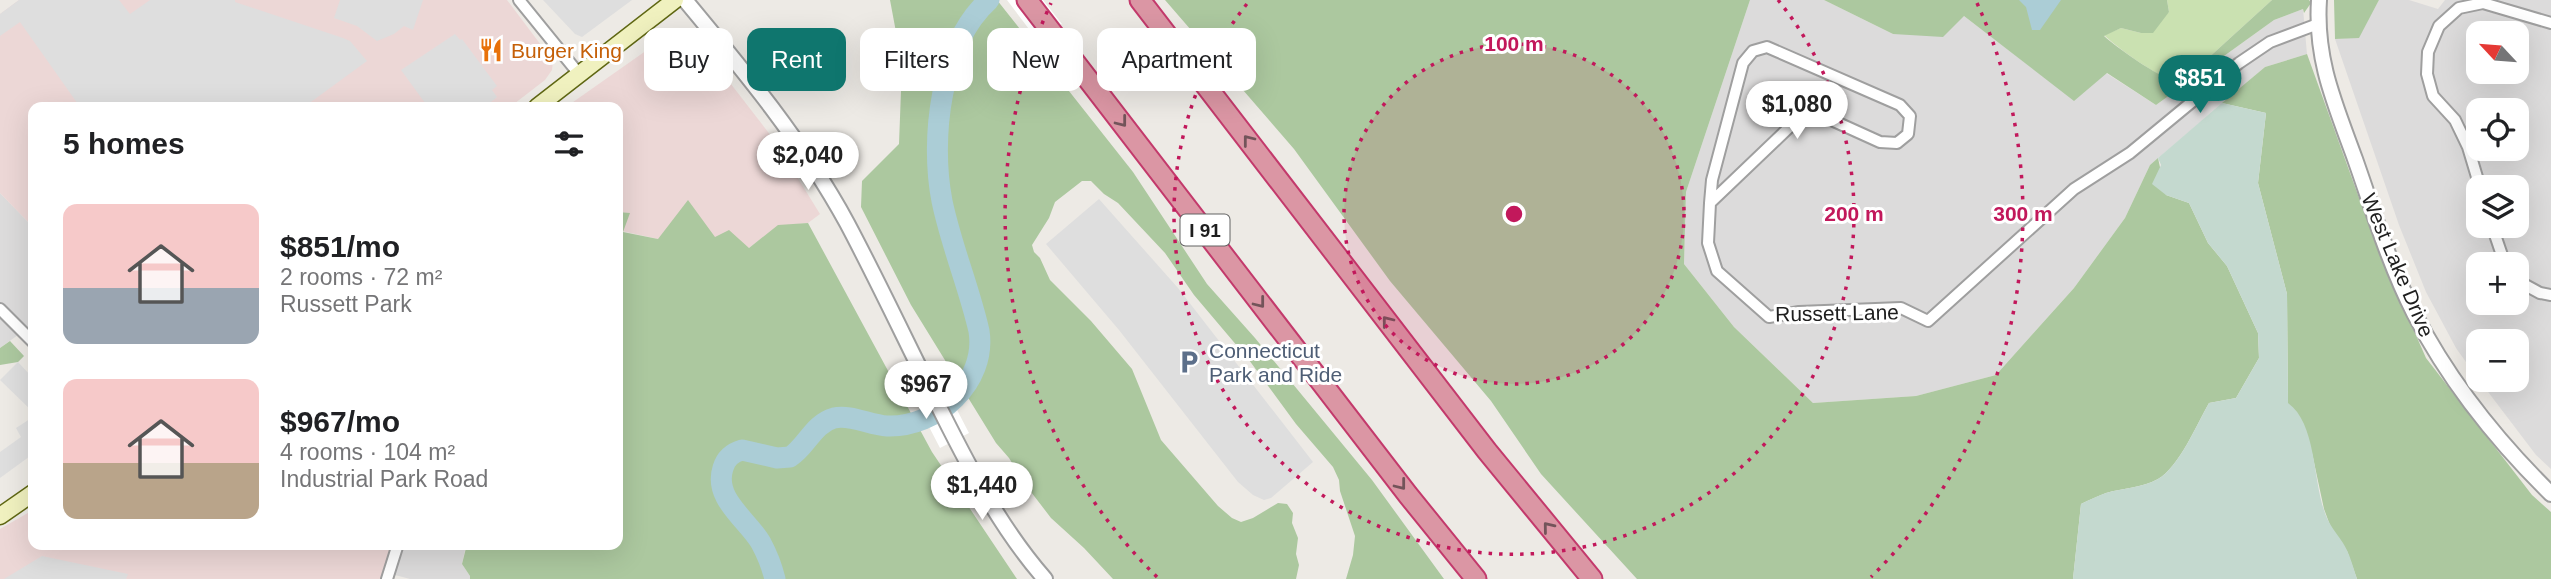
<!DOCTYPE html>
<html lang="en">
<head>
<meta charset="utf-8">
<style>
  :root { --surface:#fff; --page:#f6f6f6; --text:#202124; --muted:#757577; --accent:#0f766e }
  body { margin:0; font-family:Arial,sans-serif; background:var(--page); color:var(--text); height:100vh; display:flex; flex-direction:column; font-size:26px; white-space:nowrap }
  * { box-sizing:border-box; margin:0 }
  p { font-size:23px; color:var(--muted) }
  .icon { flex:none; width:38px; height:38px; fill:none; stroke:currentColor; stroke-width:2; stroke-linecap:round; stroke-linejoin:round }
  .map { position:relative; flex:1; overflow:hidden }
  .drawer { position:absolute; left:28px; top:102px; width:595px; height:448px; display:flex; flex-direction:column; background:var(--surface); border-radius:14px; box-shadow:0 7px 28px #0002 }
  .drawer>* { flex:none }
  .banner { position:absolute; left:644px; top:28px; width:665px; height:63px; display:flex; gap:14px }
  .needle { width:46px; rotate:296deg }
  .tools { position:absolute; left:2466px; top:21px; display:grid; gap:14px }
  .tools a { display:grid; place-items:center; width:63px; height:63px; border-radius:14px; background:var(--surface); box-shadow:0 7px 28px #0002; font-size:35px }
  .price { position:absolute; translate:-50% -60px; padding:0 16px; border-radius:24px; background:#fff; color:#222; font-size:23px; line-height:46px; filter:drop-shadow(0 2px 4px #0008) }
  .price::after { content:''; position:absolute; left:50%; top:42px; width:21px; height:16px; margin-left:-10px; background:inherit; clip-path:polygon(0 0,100% 0,50% 100%) }
  .price.selected { background:var(--accent); color:#fff }
  ul { padding:0; list-style:none }
  li { display:flex; align-items:center; gap:21px; height:175px; padding:0 35px }
  li span { display:grid; place-items:center; flex:none; width:196px; height:140px; border-radius:14px; color:#555 }
  li>.icon { margin-inline-start:auto }
  span .icon { width:84px; height:84px; fill:#fffc; stroke-width:1 }
  li b { font-size:30px }
  h2 { display:flex; justify-content:space-between; align-items:center; height:84px; padding:0 35px; font-size:30px }
  .tag { padding:0 24px; border-radius:14px; background:var(--surface); box-shadow:0 7px 28px #0002; font-size:24px; line-height:63px }
  .tag.selected { background:var(--accent); color:#fff }
  .map>svg:first-child { display:block }
</style>
</head>
<body>
<div class="map">
<svg width="2551" height="579" viewBox="0 0 2551 579">
  <rect width="100%" height="100%" fill="#edeae5"/>
  <path fill="#dcdbdb" fill-rule="evenodd" d="M 1750,0 L 1824,0 L 1893,34 L 1964,16 L 2074,100 L 2106,73 L 2156,105 L 2274,20 L 2303,9 L 2307,54 L 2265,67 L 2150,165 L 2125,218 L 2074,288 L 1996,375 L 1916,396 L 1813,403 L 1734,327 L 1684,264 L 1686,192 Z
    M 2379,0 L 2409,0 L 2438,9 L 2445,0 L 2551,0 L 2551,469 L 2536,455 L 2479,380 L 2516,380 L 2516,341 L 2478,341 L 2478,379 L 2456,348 L 2426,292 L 2399,225 L 2335,39 L 2359,37 ZM 2478,33 L 2516,33 L 2516,72 L 2478,72 ZM 2478,110 L 2516,110 L 2516,149 L 2478,149 ZM 2478,187 L 2516,187 L 2516,226 L 2478,226 ZM 2478,264 L 2516,264 L 2516,303 L 2478,303 Z
    M 0,193 L 33,227 L 33,331 L 29,327 L 0,348 Z
    M 404,544 L 445,544 L 465,550 L 462,564 L 470,576 L 470,579 L 410,579 L 395,575 Z"/>
  <path fill="#ecd7d6" d="M 19,0 L 507,0 L 553,61 L 552,70 L 545,80 L 510,107 L 33,107 L 33,227 L 0,193 L 0,14 Z
    M 678,33 L 691,35 L 700,44 L 775,141 L 820,214 L 808,223 L 778,226 L 749,248 L 715,237 L 658,239 L 622,231 L 629,213 L 618,212 L 618,107 L 566,107 L 667,36 Z
    M 33,510 L 33,544 L 391,544 L 381,579 L 0,579 L 0,529 Z"/>
  <path fill="#cae1b1" d="M 2167,0 L 2272,0 L 2194,71 C 2186,77 2179,81 2168,78 C 2154,74 2115,46 2104,35 L 2121,28 L 2141,33 L 2169,12 Z"/>
  <path fill="#acc89f" d="M 890,0 L 997,0 L 1133,172 L 1207,284 L 1255,338 L 1372,480 L 1444,579 L 1346,579 L 1353,555 L 1355,536 L 1340,491 L 1339,480 L 1333,467 L 1296,424 L 1249,360 L 1194,295 L 1165,253 L 1118,203 L 1104,194 L 1091,181 L 1082,181 L 1055,202 L 1049,218 L 1032,245 L 1034,252 L 1040,258 L 1050,280 L 1091,321 L 1132,369 L 1161,440 L 1218,506 L 1232,518 L 1241,522 L 1253,518 L 1278,503 L 1287,504 L 1293,513 L 1292,523 L 1298,538 L 1296,554 L 1299,565 L 1296,579 L 1113,579 L 1084,548 L 1051,518 L 1028,488 L 1009,458 L 996,443 L 911,305 L 861,207 L 862,181 L 899,144 L 902,64 Z
    M 1165,0 L 1750,0 L 1686,192 L 1684,264 L 1734,327 L 1813,403 L 1916,396 L 1996,375 L 2074,288 L 2125,218 L 2150,165 L 2158,158 L 2166,195 L 2189,203 L 2208,243 L 2227,266 L 2258,333 L 2259,358 L 2236,398 L 2209,403 C 2197,424 2179,467 2158,479 C 2142,488 2123,488 2106,493 C 2098,496 2089,500 2081,504 L 2073,579 L 1637,579 L 1541,474 L 1491,401 L 1390,281 L 1294,149 Z
    M 1824,0 L 2167,0 L 2169,12 L 2153,33 L 2141,33 L 2121,28 L 2104,36 C 2116,47 2153,73 2168,78 C 2179,81 2186,77 2194,71 L 2272,0 L 2309,0 L 2311,3 L 2304,13 L 2303,9 L 2274,20 L 2156,105 L 2107,73 L 2074,101 L 1964,16 L 1943,37 L 1893,34 Z
    M 2334,0 L 2379,0 L 2359,38 L 2335,39 Z
    M 2307,54 L 2375,242 L 2426,358 L 2532,495 L 2551,512 L 2551,579 L 2357,579 L 2347,551 L 2331,528 L 2324,509 L 2312,453 L 2288,404 L 2287,294 L 2258,183 L 2266,113 L 2222,103 L 2265,67 Z
    M 688,200 L 715,237 L 729,230 L 749,248 L 778,225 L 808,223 L 932,452 L 1017,579 L 470,579 L 470,576 L 462,564 L 467,544 L 618,544 L 618,212 L 630,213 L 623,232 L 658,239 Z
    M 10,341 L 24,356 L 18,362 L 0,365 L 0,348 Z"/>
  <path fill="#c4d9cf" d="M 2222,103 L 2266,113 L 2258,183 L 2287,294 L 2288,403 C 2316,423 2313,479 2324,510 C 2328,524 2336,532 2343,543 C 2350,554 2353,567 2357,579 L 2073,579 L 2081,504 C 2089,500 2097,496 2106,493 C 2123,488 2142,488 2158,479 C 2179,467 2197,424 2209,403 L 2236,398 L 2259,358 L 2258,333 L 2227,266 L 2208,243 L 2189,203 L 2166,195 L 2152,184 L 2161,165 L 2158,158 Z"/>
  <path fill="#dedede" d="M 19,0 L 119,0 L 130,14 L 150,0 L 235,0 L 235,2 L 343,38 L 350,41 L 367,61 L 304,107 L 80,107 L 20,22 L 0,36 L 0,14 Z
    M 340,0 L 423,0 L 413,30 L 404,26 L 394,34 L 377,41 L 357,26 L 334,18 Z
    M 543,0 L 632,0 L 582,37 L 575,34 Z
    M 455,34 L 460,40 L 462,39 L 497,86 L 492,90 L 497,97 L 485,107 L 428,107 L 401,70 Z
    M 1099,199 L 1178,288 L 1313,462 L 1271,498 L 1264,500 L 1253,495 L 1238,482 L 1119,330 L 1046,244 Z
    M 18,362 L 31,376 L 33,375 L 33,412 L 0,380 Z
    M 33,417 L 33,454 L 0,478 L 0,452 L 21,437 L 16,428 Z
    M 42,556 L 128,574 L 126,579 L 4,579 Z"/>
  <path fill="#abcdd6" d="M 2019,0 L 2061,0 L 2040,30 L 2032,30 L 2026,7 Z"/>
  <path fill="#fff" d="M 1007,0 L 1043,0 L 1062,24 L 1035,37 Z
    M 941,379 L 969,433 L 940,448 L 912,394 Z"/>
  <g fill="none" stroke-linecap="round" stroke-linejoin="round">
    <path stroke="#abcdd6" stroke-width="21" d="M 775,579 C 772,567 767,554 761,543 C 748,520 713,499 723,468 C 726,458 732,453 742,450 L 777,458 L 790,457 C 807,446 813,424 834,418 C 850,414 870,425 887,426 C 937,428 987,382 979,331 C 969,287 951,245 942,201 C 930,140 940,44 989,0"/>
    <g stroke="#9f9f9f" stroke-width="14">
      <path id="minor" d="M 519,0 L 579,74
        M 2480,187 L 2468,147 L 2455,120 L 2433,96 L 2427,74 L 2428,52 L 2439,26 L 2459,8 L 2483,3 L 2551,23
        M 1710,203 L 1712,180 L 1743,63 L 1753,51 L 1767,47 L 1900,105 L 1910,116 L 1908,134 L 1897,143 L 1880,142 L 1816,113 L 1801,116 L 1710,203 L 1708,243 L 1717,271 L 1769,317 L 1799,312 L 1901,308 L 1928,321 L 2074,189 L 2130,153 L 2239,63 L 2270,42 L 2318,24
        M 2492,226 L 2505,264
        M 2516,280 L 2540,293 L 2551,295
        M 0,309 L 33,342
        M 387,579 L 398,544"/>
    </g>
    <g stroke="#9f9f9f" stroke-width="18">
      <path id="tertiary" d="M 685,0 C 744,71 803,142 847,223 C 880,285 910,350 942,413 C 971,471 1002,530 1045,579
        M 2319,0 C 2315,60 2335,104 2355,159 C 2373,210 2389,264 2414,313 C 2449,381 2496,440 2551,494"/>
    </g>
    <g stroke="#5f6713" stroke-width="19">
      <path id="secondary" d="M 537,107 L 675,0
        M 0,516 L 33,493"/>
    </g>
    <g stroke="#c33a6c" stroke-width="23">
      <path id="motorway" d="M 1027,0 L 1408,495 L 1476,579
        M 1140,0 L 1487,451 L 1592,579"/>
    </g>
    <use href="#minor" stroke="#fff" stroke-width="10"/>
    <use href="#tertiary" stroke="#fff" stroke-width="14"/>
    <use href="#secondary" stroke="#f0f1bf" stroke-width="16"/>
    <use href="#motorway" stroke="#db96a4" stroke-width="19"/>
  </g>
  <defs><path id="oneway-chevron" d="M-2-3.5L2.5 0L-2 3.5" fill="none" stroke-width="1.6" stroke-linecap="round" stroke-linejoin="round" transform="scale(1.75)"/></defs>
  <g stroke="#73545a">
    <use href="#oneway-chevron" transform="translate(1122 122) rotate(52)"/>
    <use href="#oneway-chevron" transform="translate(1248 140) rotate(-128)"/>
    <use href="#oneway-chevron" transform="translate(1260 303) rotate(52)"/>
    <use href="#oneway-chevron" transform="translate(1387 321) rotate(-128)"/>
    <use href="#oneway-chevron" transform="translate(1401 485) rotate(52)"/>
    <use href="#oneway-chevron" transform="translate(1548 527) rotate(-129)"/>
  </g>
  <circle cx="1514" cy="214" r="170" fill="#c2185b" fill-opacity=".12"/>
  <g fill="none" stroke="#c2185b" stroke-width="3.5" stroke-dasharray="3.5 7">
    <circle cx="1514" cy="214" r="170"/>
    <path d="M1778 0A340 340 0 1 1 1250 0"/>
    <path d="M1157 577A509 509 0 0 1 1051 3M1977 3A509 509 0 0 1 1871 577"/>
  </g>
  <defs>
    <g id="restaurant-bare" transform="scale(1.89)"><path d="M-5-6h1v4h1v-4h1v4h1v-4h1v5L-1.5 .5V6h-2V.5L-5-1ZM5-6V6H3V1.5H1.5Q1.5-4 5-6Z" fill="#e8710a" stroke="#fff" stroke-width="2.5" paint-order="stroke"/></g>
    <g id="parking-bare" transform="scale(1.89)"><path d="M-3.5-5.5H1a3.5 3.5 0 0 1 0 7H-1V5.5H-3.5ZM-1-3.4V-.6H.8a1.4 1.4 0 0 0 0-2.8Z" fill="#5c6f8a" stroke="#fff" stroke-width="2.5" paint-order="stroke"/></g>
  </defs>
  <g fill-rule="evenodd">
    <use href="#restaurant-bare" x="491" y="50"/>
    <use href="#parking-bare" x="1189" y="362"/>
  </g>
  <g text-anchor="middle" dominant-baseline="central" stroke-width="6" stroke-linejoin="round" paint-order="stroke">
    <rect fill="#fff" stroke="#626262" stroke-width="2" x="1180.5" y="214.5" width="49" height="31" rx="5"/>
    <g font-size="19" font-weight="bold" fill="#1e1e1e">
      <text x="1205" y="230">I 91</text>
    </g>
    <g font-size="21" fill="#c56008" stroke="#fff" text-anchor="start">
      <text x="511" y="50">Burger King</text>
    </g>
    <g font-size="21" fill="#1e1e1e" stroke="#fff">
      <text transform="translate(2398 265) rotate(67)">West Lake Drive</text>
      <text transform="translate(1837 313) rotate(-1)">Russett Lane</text>
    </g>
    <g font-size="21" fill="#4e5e75" stroke="#fff" text-anchor="start">
      <text x="1209" y="350">Connecticut<tspan x="1209" dy="24">Park and Ride</tspan></text>
    </g>
  </g>
  <circle cx="1514" cy="214" r="10" fill="#c2185b" stroke="#fff" stroke-width="3.5"/>
  <g font-size="21" text-anchor="middle" font-weight="bold" fill="#c2185b" stroke="#fff" stroke-width="6" stroke-linejoin="round" paint-order="stroke">
    <text x="1514" y="51">100 m</text>
    <text x="1854" y="221">200 m</text>
    <text x="2023" y="221">300 m</text>
  </g>
</svg>
<div class="tools">
<a><svg class="needle" viewBox="-14 -14 28 28"><path d="M0-13l5 13h-10z" fill="#e53935"/><path d="M0 13l5-13h-10z" fill="#757577"/></svg></a>
<a><svg class="icon" aria-label="locate" viewBox="0 0 24 24"><circle cx="12" cy="12" r="6"/><path d="M12 2v4M12 18v4M2 12h4M18 12h4"/></svg></a>
<a><svg class="icon" aria-label="layers" viewBox="0 0 24 24"><path d="M12 4l9 5-9 5-9-5zM3 14l9 5 9-5"/></svg></a>
<a>+</a>
<a>−</a>
</div>
<b class="price selected" style="left:2200px;top:115px">$851</b>
<b class="price" style="left:1797px;top:141px">$1,080</b>
<b class="price" style="left:808px;top:192px">$2,040</b>
<b class="price" style="left:926px;top:421px">$967</b>
<b class="price" style="left:982px;top:522px">$1,440</b>
<div class="banner">
<a class="tag">Buy</a>
<a class="tag selected">Rent</a>
<a class="tag">Filters</a>
<a class="tag">New</a>
<a class="tag">Apartment</a>
</div>
<section class="drawer">
<h2>5 homes<svg class="icon" aria-label="filters" viewBox="0 0 24 24"><path d="M4 7h16M4 17h16"/><circle cx="9" cy="7" r="2"/><circle cx="15" cy="17" r="2"/></svg></h2>
<ul>
<li><span style="background:linear-gradient(#f6c9c9 60%,#9aa5b1 0)"><svg class="icon" aria-label="home" viewBox="0 0 24 24"><path d="M3 11l9-7 9 7M6 9v11h12V9"/></svg></span><div><b>$851/mo</b><p>2 rooms · 72 m²</p><p>Russett Park</p></div></li>
<li><span style="background:linear-gradient(#f6c9c9 60%,#b9a48a 0)"><svg class="icon" aria-label="home" viewBox="0 0 24 24"><path d="M3 11l9-7 9 7M6 9v11h12V9"/></svg></span><div><b>$967/mo</b><p>4 rooms · 104 m²</p><p>Industrial Park Road</p></div></li>
</ul>
</section>
</div>
</body>
</html>
